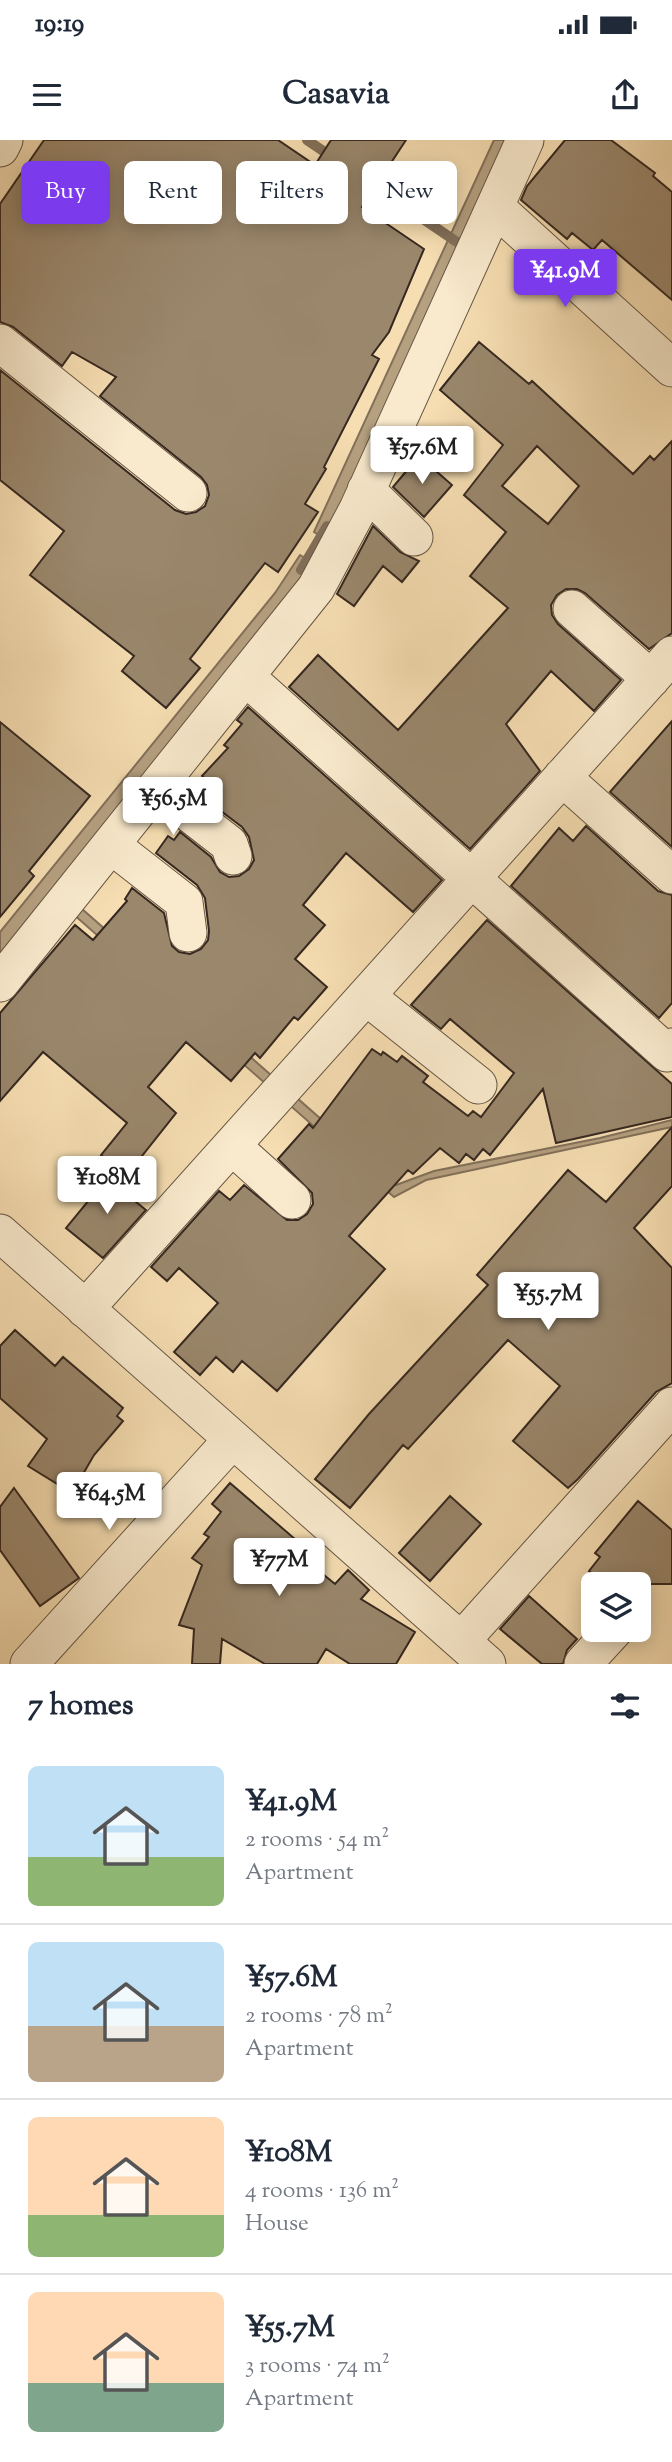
<!DOCTYPE html>
<html lang="en">
<head>
<meta charset="utf-8">
<style>
  :root { --surface:#fff; --page:#f2f2f3; --text:#1f2937; --muted:#747a83; --line:#e0e1e3; --accent:#7c3aed }
  body { margin:0; font-family:"Sorts Mill Goudy",serif; background:var(--page); color:var(--text); height:100vh; display:flex; flex-direction:column; font-size:26px; white-space:nowrap }
  * { box-sizing:border-box; margin:0 }
  p { font-size:23px; color:var(--muted) }
  .icon { flex:none; width:38px; height:38px; fill:none; stroke:currentColor; stroke-width:2; stroke-linecap:round; stroke-linejoin:round }
  .map { position:relative; height:1524px; overflow:hidden }
  .details { display:flex; flex-direction:column; background:var(--surface); flex:1 }
  .details>* { flex:none }
  .top-card { position:absolute; left:21px; top:21px; width:630px; height:63px; display:flex; gap:14px }
  .fabs { position:absolute; left:581px; top:1432px; display:grid; gap:14px }
  .fabs a { display:grid; place-items:center; width:70px; height:70px; border-radius:10px; background:var(--surface); box-shadow:0 4px 18px #0003; font-size:35px }
  .price { position:absolute; translate:-50% -60px; padding:0 16px; border-radius:7px; background:#fff; color:#222; font-size:23px; line-height:46px; filter:drop-shadow(0 2px 4px #0008) }
  .price::after { content:''; position:absolute; left:50%; top:42px; width:21px; height:16px; margin-left:-10px; background:inherit; clip-path:polygon(0 0,100% 0,50% 100%) }
  .price.selected { background:var(--accent); color:#fff }
  ul { padding:0; list-style:none }
  li { display:flex; align-items:center; gap:21px; height:175px; padding:0 28px }
  li+li { border-top:2px solid var(--line) }
  li span { display:grid; place-items:center; flex:none; width:196px; height:140px; border-radius:10px; color:#555 }
  li>.icon { margin-inline-start:auto }
  span .icon { width:84px; height:84px; fill:#fffc; stroke-width:1 }
  li b { font-size:30px }
  h2 { display:flex; justify-content:space-between; align-items:center; height:84px; padding:0 28px; font-size:30px }
  .chip { padding:0 24px; border-radius:10px; background:var(--surface); box-shadow:0 4px 18px #0003; font-size:24px; line-height:63px }
  .chip.selected { background:var(--accent); color:#fff }
  .status { display:flex; justify-content:space-between; align-items:center; height:49px; padding:0 35px; background:var(--surface); direction:ltr }
  .status svg { height:19px; fill:currentColor }
  header { display:flex; justify-content:space-between; align-items:center; height:91px; padding:0 28px; background:var(--surface); font-size:32px; font-weight:700 }
  .map>svg:first-child { display:block }
</style>
</head>
<body>
<div class="status"><b>19:19</b><svg viewBox="0 0 49 12"><path d="M0 12V9h3v3zM5 12V6h3v6zM10 12V3h3v9zM15 12V0h3v12zM26 1h20v11H26zM47 4h2v5h-2z"/></svg></div>
<header><svg class="icon" aria-label="menu" viewBox="0 0 24 24"><path d="M4 6h16M4 12h16M4 18h16"/></svg>Casavia<svg class="icon" aria-label="share" viewBox="0 0 24 24"><path d="M12 15V3M7 8l5-5 5 5M5 13v7h14v-7"/></svg></header>
<div class="map">
<svg width="672" height="1524" viewBox="0 0 672 1524">
  <rect width="100%" height="100%" fill="#f6deb2"/>
  <filter id="stains"><feTurbulence type="fractalNoise" baseFrequency=".00286" numOctaves="4"/><feColorMatrix values="0 0 0 0 .2 0 0 0 0 .09 0 0 0 0 .02 0 0 0 .5 -.17"/></filter>
  <radialGradient id="worn" r=".72"><stop offset=".6" stop-color="#630" stop-opacity="0"/><stop offset="1" stop-color="#630" stop-opacity=".3"/></radialGradient>
  <path fill="#b5a080" stroke="#82705a" stroke-width="2" d="M 494,0 L 514,0 L 329,402 L 314,392 Z
    M 300,415 L 316,424 L 73,761 L 396,1045 L 434,1031 L 600,998 L 672,980 L 672,987 L 426,1040 L 394,1057 L 72,773 L 0,821 L 0,792 L 275,453 Z"/>
  <g fill="none" stroke-linecap="round" stroke-linejoin="round">
    <path stroke="#82705a" stroke-width="10" d="M 307,0 L 335,19
      M 364,39 L 457,102
      M 301,430 L 327,386"/>
  </g>
  <path fill="#9a876c" stroke="#362820" stroke-width="2" fill-rule="evenodd" d="M 44,0 L 278,0 L 315,25 L 331,0 L 406,0 L 362,67 L 424,109 L 389,192 L 372,215 L 379,219 L 324,327 L 326,329 L 305,364 L 318,372 L 278,432 L 265,423 L 190,519 L 200,528 L 166,568 L 122,531 L 134,516 L 30,435 L 64,391 L 0,340 L 0,230 L 175,370 L 186,374 L 196,372 L 205,366 L 209,355 L 207,345 L 201,337 L 100,256 L 116,237 L 72,212 L 62,226 L 13,187 L 0,182 L 0,64 Z
    M 565,0 L 611,0 L 655,33 L 653,36 L 672,52 L 672,160 L 602,100 L 593,110 L 572,93 L 567,99 L 521,60 L 527,46 Z
    M 479,202 L 529,244 L 532,241 L 633,334 L 650,316 L 654,320 L 672,301 L 672,493 L 649,509 L 585,453 L 577,449 L 566,449 L 557,455 L 551,465 L 552,475 L 558,484 L 621,540 L 594,571 L 551,531 L 506,584 L 540,631 L 470,709 L 289,547 L 318,515 L 398,590 L 508,468 L 470,436 L 506,392 L 464,355 L 503,305 L 440,250 ZM 537,306 L 579,346 L 548,384 L 502,346 Z
    M 419,316 L 452,345 L 424,377 L 393,347 Z
    M 373,386 L 400,412 L 419,421 L 402,442 L 383,426 L 354,466 L 337,454 Z
    M 248,567 L 442,740 L 413,772 L 346,713 L 303,765 L 325,785 L 295,819 L 327,847 L 298,880 L 294,877 L 260,918 L 255,913 L 231,941 L 186,902 L 148,947 L 176,973 L 126,1036 L 101,1015 L 127,983 L 43,912 L 0,961 L 0,873 L 75,785 L 93,800 L 127,761 L 125,759 L 132,748 L 164,773 L 172,806 L 179,812 L 190,814 L 201,809 L 208,800 L 209,791 L 205,758 L 197,745 L 156,713 L 168,696 L 174,700 L 180,692 L 211,717 L 220,732 L 229,737 L 239,736 L 249,729 L 254,720 L 249,697 L 242,687 L 200,655 L 210,643 L 202,636 L 228,608 L 224,605 L 242,584 L 237,580 Z
    M 672,581 L 672,707 L 610,652 Z
    M 0,582 L 90,656 L 29,731 L 34,736 L 0,777 Z
    M 586,686 L 658,751 L 672,755 L 672,863 L 659,878 L 511,746 L 559,688 L 573,701 Z
    M 487,780 L 672,944 L 672,977 L 556,1003 L 543,949 L 490,1015 L 483,1009 L 474,1020 L 466,1014 L 459,1023 L 440,1008 L 413,1034 L 408,1030 L 349,1096 L 385,1129 L 277,1251 L 242,1221 L 233,1232 L 216,1217 L 200,1235 L 174,1212 L 218,1163 L 179,1128 L 167,1141 L 151,1127 L 219,1051 L 230,1060 L 244,1045 L 287,1080 L 298,1080 L 307,1074 L 313,1064 L 312,1053 L 278,1019 L 309,984 L 313,988 L 372,909 L 381,915 L 383,912 L 397,922 L 402,916 L 428,936 L 423,942 L 468,976 L 473,971 L 481,977 L 514,933 L 450,879 L 441,889 L 411,865 Z
    M 672,987 L 672,1046 L 634,1088 L 672,1128 L 672,1243 L 656,1252 L 578,1339 L 568,1348 L 513,1301 L 560,1246 L 508,1200 L 408,1309 L 403,1305 L 350,1368 L 315,1339 L 369,1274 L 488,1145 L 477,1135 L 568,1030 L 606,1062 Z
    M 112,1032 L 135,1052 L 130,1057 L 146,1070 L 103,1118 L 66,1088 Z
    M 15,1190 L 55,1226 L 63,1217 L 123,1268 L 117,1276 L 123,1281 L 94,1315 L 72,1353 L 28,1326 L 47,1299 L 0,1258 L 0,1206 Z
    M 230,1343 L 303,1406 L 297,1413 L 335,1444 L 348,1430 L 369,1450 L 361,1459 L 415,1492 L 396,1524 L 350,1524 L 326,1509 L 317,1524 L 265,1524 L 222,1499 L 220,1524 L 192,1524 L 194,1489 L 179,1485 L 202,1425 L 192,1418 L 209,1397 L 204,1394 L 221,1372 L 212,1364 Z
    M 14,1348 L 79,1438 L 40,1466 L 0,1410 L 0,1367 Z
    M 450,1356 L 481,1384 L 430,1441 L 399,1413 Z
    M 638,1361 L 672,1390 L 672,1444 L 605,1444 L 589,1431 L 600,1417 L 595,1413 Z
    M 529,1456 L 577,1499 L 567,1510 L 563,1524 L 542,1524 L 500,1489 Z"/>
  <g fill="none" stroke-linecap="round" stroke-linejoin="round">
    <g stroke="#665644" stroke-width="39">
      <path id="street" d="M 0,8 L 4,0
        M 496,68 L 672,228
        M 0,203 L 188,353
        M 366,350 L 414,397
        M 572,469 L 651,539
        M 246,537 L 667,913 L 672,907
        M 562,637 L 672,735
        M 157,648 L 229,704 L 233,716
        M 111,705 L 184,762 L 188,793
        M 0,843 L 316,448 L 358,369 L 525,0
        M 366,856 L 478,945
        M 232,1006 L 292,1060
        M 0,1093 L 487,1524
        M 85,1169 L 672,515
        M 461,1501 L 672,1266
        M 29,1524 L 232,1300
        M 583,1524 L 615,1489"/>
    </g>
    <use href="#street" stroke="#f9eacd" stroke-width="37"/>
  </g>
  <rect width="100%" height="100%" filter="url(#stains)"/>
  <rect width="100%" height="100%" fill="url(#worn)"/>
</svg>
<div class="fabs">
<a><svg class="icon" aria-label="layers" viewBox="0 0 24 24"><path d="M12 4l9 5-9 5-9-5zM3 14l9 5 9-5"/></svg></a>
</div>
<b class="price selected" style="left:565px;top:169px">¥41.9M</b>
<b class="price" style="left:422px;top:346px">¥57.6M</b>
<b class="price" style="left:173px;top:697px">¥56.5M</b>
<b class="price" style="left:107px;top:1076px">¥108M</b>
<b class="price" style="left:548px;top:1192px">¥55.7M</b>
<b class="price" style="left:109px;top:1392px">¥64.5M</b>
<b class="price" style="left:279px;top:1458px">¥77M</b>
<div class="top-card">
<a class="chip selected">Buy</a>
<a class="chip">Rent</a>
<a class="chip">Filters</a>
<a class="chip">New</a>
</div>
</div>
<section class="details">
<h2>7 homes<svg class="icon" aria-label="filters" viewBox="0 0 24 24"><path d="M4 7h16M4 17h16"/><circle cx="9" cy="7" r="2"/><circle cx="15" cy="17" r="2"/></svg></h2>
<ul>
<li><span style="background:linear-gradient(#bfe0f5 65%,#8fb573 0)"><svg class="icon" aria-label="home" viewBox="0 0 24 24"><path d="M3 11l9-7 9 7M6 9v11h12V9"/></svg></span><div><b>¥41.9M</b><p>2 rooms · 54 m²</p><p>Apartment</p></div></li>
<li><span style="background:linear-gradient(#bfe0f5 60%,#b9a48a 0)"><svg class="icon" aria-label="home" viewBox="0 0 24 24"><path d="M3 11l9-7 9 7M6 9v11h12V9"/></svg></span><div><b>¥57.6M</b><p>2 rooms · 78 m²</p><p>Apartment</p></div></li>
<li><span style="background:linear-gradient(#ffd9b3 70%,#8fb573 0)"><svg class="icon" aria-label="home" viewBox="0 0 24 24"><path d="M3 11l9-7 9 7M6 9v11h12V9"/></svg></span><div><b>¥108M</b><p>4 rooms · 136 m²</p><p>House</p></div></li>
<li><span style="background:linear-gradient(#ffd9b3 65%,#7fa58c 0)"><svg class="icon" aria-label="home" viewBox="0 0 24 24"><path d="M3 11l9-7 9 7M6 9v11h12V9"/></svg></span><div><b>¥55.7M</b><p>3 rooms · 74 m²</p><p>Apartment</p></div></li>
</ul>
</section>
</body>
</html>
